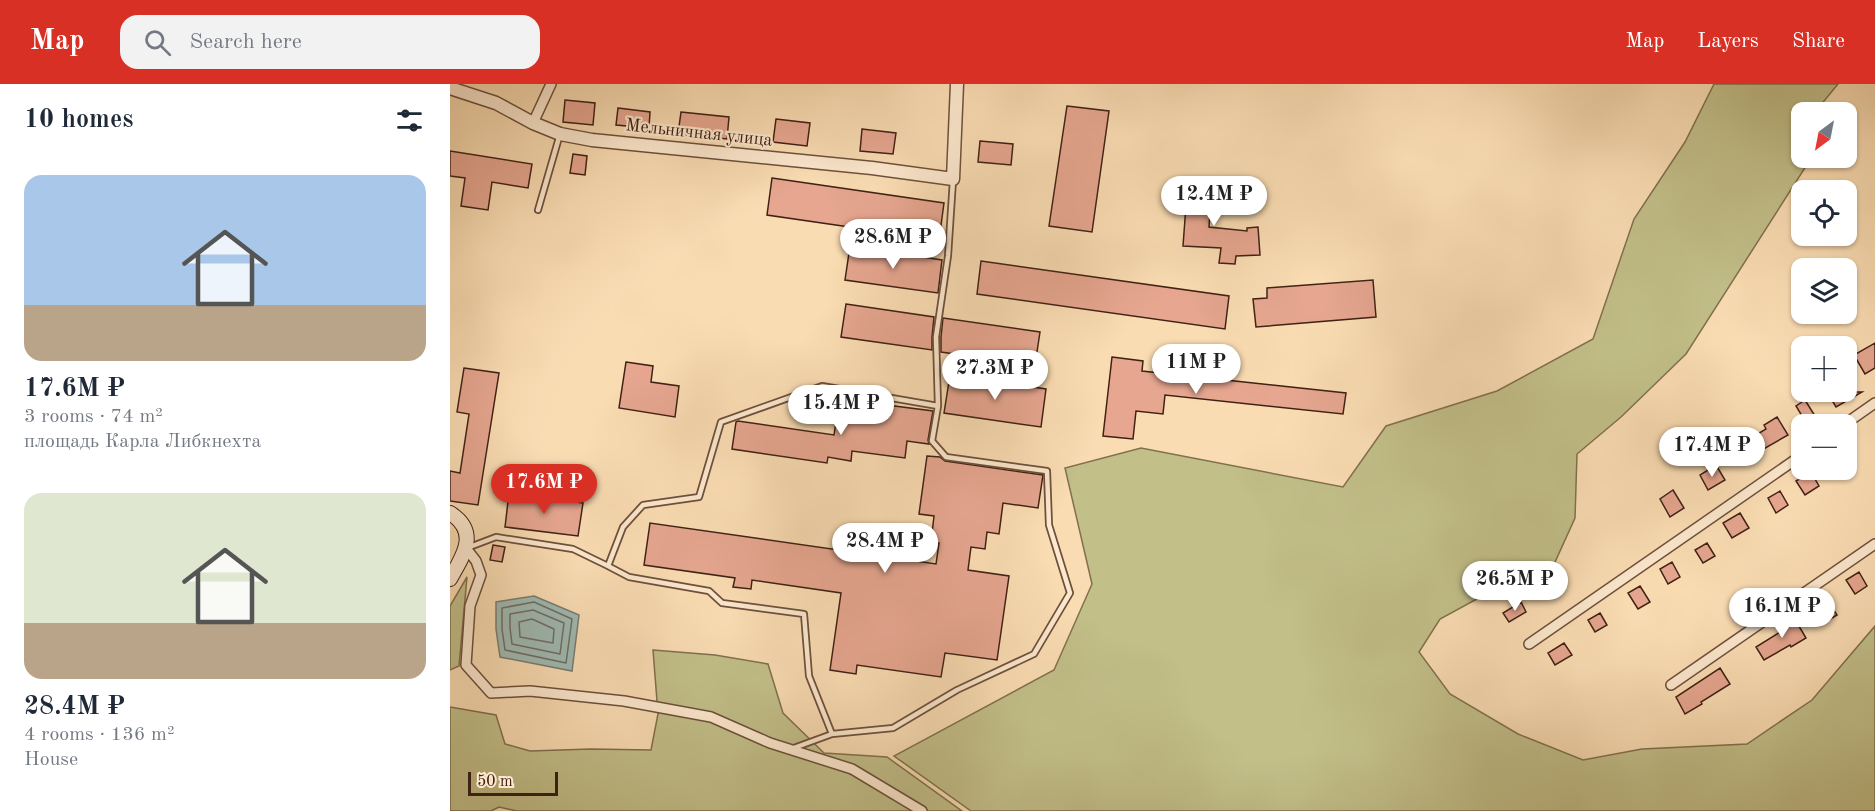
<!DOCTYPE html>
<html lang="en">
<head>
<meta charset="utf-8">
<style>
  :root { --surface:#fff; --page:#f2f2f3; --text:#1f2937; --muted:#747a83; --accent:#d93025 }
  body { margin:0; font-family:"Old Standard TT",serif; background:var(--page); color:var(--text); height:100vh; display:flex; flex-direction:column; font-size:22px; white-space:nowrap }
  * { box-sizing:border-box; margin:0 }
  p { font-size:20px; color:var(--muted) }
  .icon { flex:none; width:33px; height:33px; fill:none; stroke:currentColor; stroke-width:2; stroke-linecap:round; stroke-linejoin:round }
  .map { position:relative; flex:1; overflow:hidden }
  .side { display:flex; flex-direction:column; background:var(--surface); width:450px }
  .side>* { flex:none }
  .needle { width:39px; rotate:212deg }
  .buttons { position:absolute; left:1341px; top:18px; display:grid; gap:12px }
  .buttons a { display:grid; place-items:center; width:66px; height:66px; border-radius:12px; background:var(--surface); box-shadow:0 2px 4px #0004; font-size:30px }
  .scale { position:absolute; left:18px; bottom:15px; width:90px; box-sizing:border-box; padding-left:6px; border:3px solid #402114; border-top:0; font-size:16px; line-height:21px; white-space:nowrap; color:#402114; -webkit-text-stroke:4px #fce8ce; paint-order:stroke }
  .price { position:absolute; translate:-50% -51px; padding:0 14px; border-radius:21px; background:#fff; color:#222; font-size:20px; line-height:39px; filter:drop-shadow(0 2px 3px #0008) }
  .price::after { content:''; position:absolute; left:50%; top:36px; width:18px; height:14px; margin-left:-9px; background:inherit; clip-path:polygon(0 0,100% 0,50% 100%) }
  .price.current { background:var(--accent); color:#fff }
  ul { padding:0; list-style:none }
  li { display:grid; align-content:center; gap:12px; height:318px; padding:0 24px }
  li span { display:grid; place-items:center; height:186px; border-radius:18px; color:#555 }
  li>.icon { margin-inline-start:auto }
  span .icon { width:108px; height:108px; fill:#fffc; stroke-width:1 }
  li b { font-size:26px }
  h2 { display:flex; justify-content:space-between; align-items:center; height:72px; padding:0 24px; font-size:26px }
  header { display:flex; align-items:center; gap:36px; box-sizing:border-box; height:84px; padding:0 30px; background:var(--accent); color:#fff }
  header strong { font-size:28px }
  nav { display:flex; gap:33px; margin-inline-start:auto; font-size:21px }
  .search { width:420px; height:54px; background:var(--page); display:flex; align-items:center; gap:15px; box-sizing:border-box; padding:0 21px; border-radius:18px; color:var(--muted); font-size:22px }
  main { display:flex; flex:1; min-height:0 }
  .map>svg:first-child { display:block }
</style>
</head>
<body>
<header>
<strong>Map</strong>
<div class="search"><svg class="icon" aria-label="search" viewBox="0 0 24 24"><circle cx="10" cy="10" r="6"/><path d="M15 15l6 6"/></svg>Search here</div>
<nav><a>Map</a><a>Layers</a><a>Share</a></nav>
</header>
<main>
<section class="side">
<h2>10 homes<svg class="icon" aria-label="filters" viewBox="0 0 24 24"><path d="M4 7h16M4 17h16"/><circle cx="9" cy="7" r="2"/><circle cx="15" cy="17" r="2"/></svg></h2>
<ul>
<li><span style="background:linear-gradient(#a9c7e8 70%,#b9a48a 0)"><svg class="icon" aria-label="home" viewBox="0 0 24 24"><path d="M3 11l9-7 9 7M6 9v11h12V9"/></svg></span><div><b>17.6M ₽</b><p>3 rooms · 74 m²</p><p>площадь Карла Либкнехта</p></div></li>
<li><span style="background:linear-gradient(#dfe7d0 70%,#b9a48a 0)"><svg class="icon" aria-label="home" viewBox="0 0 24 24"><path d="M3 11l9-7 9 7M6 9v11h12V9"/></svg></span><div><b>28.4M ₽</b><p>4 rooms · 136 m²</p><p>House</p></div></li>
</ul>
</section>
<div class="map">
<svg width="1425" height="727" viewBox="0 0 1425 727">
  <rect width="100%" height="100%" fill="#fadcb3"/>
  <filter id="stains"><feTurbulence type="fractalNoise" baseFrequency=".00333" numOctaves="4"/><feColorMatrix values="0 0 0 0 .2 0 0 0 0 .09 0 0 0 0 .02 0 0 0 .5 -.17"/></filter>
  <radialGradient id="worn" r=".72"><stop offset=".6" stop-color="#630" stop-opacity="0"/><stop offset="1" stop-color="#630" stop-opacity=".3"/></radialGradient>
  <path fill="#c2bf89" stroke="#81704e" stroke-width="1.5" d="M 1264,0 L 1388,0 L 1365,28 L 1352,28 L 1352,74 L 1358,74 L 1358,79 L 1236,270 L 1171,333 L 1127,370 L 1125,434 L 1100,489 L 1047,504 L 990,535 L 969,568 L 1000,610 L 1068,650 L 1133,676 L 1192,665 L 1297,660 L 1362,616 L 1425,542 L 1425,727 L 521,727 L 444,672 L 604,586 L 642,500 L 615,384 L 691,364 L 893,403 L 936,342 L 1047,307 L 1143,255 L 1184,135 L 1235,58 Z
    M 17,493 L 9,582 L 0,586 L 0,522 Z
    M 203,566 L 265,571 L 318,580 L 333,629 L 374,669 L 437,673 L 512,727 L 67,727 L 49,723 L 41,727 L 0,727 L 0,623 L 46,631 L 55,660 L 80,667 L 141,665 L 201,666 L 208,630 Z"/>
  <path fill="#9fbab3" stroke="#797d73" stroke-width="1.5" d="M 84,512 L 129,531 L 122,587 L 50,573 L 46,545 L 46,518 Z"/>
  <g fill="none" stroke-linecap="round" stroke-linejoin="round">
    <path stroke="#706e64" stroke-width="1.5" d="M 84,518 L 122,535 L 116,579 L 55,566 L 52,545 L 52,524 Z
      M 83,526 L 114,539 L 110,570 L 62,560 L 60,544 L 60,530 Z
      M 82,535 L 104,545 L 103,559 L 70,553 L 69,538 Z"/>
  </g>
  <path fill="#e6a690" stroke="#402114" stroke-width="1.5" d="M 115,16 L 145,19 L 143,41 L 113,38 Z
    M 617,22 L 659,27 L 642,148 L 599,142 Z
    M 168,24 L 200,28 L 199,44 L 166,41 Z
    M 231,28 L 279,33 L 277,55 L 228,50 Z
    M 326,35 L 360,39 L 357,62 L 323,58 Z
    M 412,45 L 446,49 L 443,70 L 410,67 Z
    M 530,57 L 563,60 L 561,81 L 528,78 Z
    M 0,67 L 82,80 L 78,104 L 42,98 L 38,126 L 11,122 L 15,94 L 0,92 Z
    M 123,70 L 137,72 L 135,91 L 120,89 Z
    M 322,94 L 494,119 L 489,156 L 317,131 Z
    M 738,94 L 762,96 L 759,143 L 797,147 L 797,144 L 808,143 L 810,171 L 786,172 L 785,180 L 769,179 L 771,164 L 733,162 Z
    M 400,162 L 492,176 L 488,209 L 395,196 Z
    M 531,177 L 779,212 L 775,245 L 527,210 Z
    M 923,196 L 926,233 L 806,243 L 803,215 L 817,214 L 817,204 Z
    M 396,220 L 484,233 L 482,253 L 482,266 L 391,253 Z
    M 493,234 L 590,248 L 585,281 L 491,268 L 491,253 Z
    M 1425,259 L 1425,284 L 1415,290 L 1404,271 Z
    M 662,273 L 693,277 L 692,287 L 896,309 L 893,330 L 715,311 L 713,330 L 686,327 L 683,355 L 653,352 Z
    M 176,278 L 203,282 L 201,298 L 229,302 L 225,333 L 169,324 Z
    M 14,284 L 49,289 L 28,421 L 0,417 L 0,387 L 10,389 L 19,330 L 7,328 Z
    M 500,291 L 596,305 L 591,343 L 494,329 Z
    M 1377,308 L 1412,308 L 1386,323 Z
    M 1355,316 L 1365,332 L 1355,337 L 1346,322 Z
    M 429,320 L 483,327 L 478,356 L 479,360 L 457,357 L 455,374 L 402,367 L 401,377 L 378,373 L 377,379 L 282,365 L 286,338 L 288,337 L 384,351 L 388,325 L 427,330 Z
    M 1327,333 L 1338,351 L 1296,375 L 1288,362 L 1316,345 L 1314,341 Z
    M 477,372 L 490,373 L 495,377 L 593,391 L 588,424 L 553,419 L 549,450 L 537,448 L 535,465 L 521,463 L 518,486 L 559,492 L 547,576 L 495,569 L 491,593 L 407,581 L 406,590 L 380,586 L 391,509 L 302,496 L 301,505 L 283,503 L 285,494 L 194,481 L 200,439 L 486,480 L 489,459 L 481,458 L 484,432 L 469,430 Z
    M 1266,381 L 1275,396 L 1258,406 L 1250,391 Z
    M 1361,388 L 1369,402 L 1355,411 L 1346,397 Z
    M 1223,406 L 1234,424 L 1220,433 L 1210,415 Z
    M 1330,407 L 1338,421 L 1326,429 L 1318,414 Z
    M 59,409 L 133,419 L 128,452 L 55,443 Z
    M 1290,429 L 1299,444 L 1282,454 L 1273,439 Z
    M 1257,459 L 1265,472 L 1253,479 L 1245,466 Z
    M 43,461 L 55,463 L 52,478 L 40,476 Z
    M 1222,478 L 1230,493 L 1218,500 L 1210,485 Z
    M 1409,488 L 1417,502 L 1405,510 L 1396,496 Z
    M 1190,502 L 1200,518 L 1188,525 L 1178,509 Z
    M 1375,513 L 1387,531 L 1374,539 L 1362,520 Z
    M 1071,518 L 1076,528 L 1059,538 L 1053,529 Z
    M 1150,529 L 1157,541 L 1145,548 L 1138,536 Z
    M 1343,532 L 1356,554 L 1341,563 L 1340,561 L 1314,576 L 1306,563 L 1332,547 L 1328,541 Z
    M 1114,559 L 1122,571 L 1105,581 L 1098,569 Z
    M 1270,584 L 1280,600 L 1251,618 L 1252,620 L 1235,630 L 1226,613 Z"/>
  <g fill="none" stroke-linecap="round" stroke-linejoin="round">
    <g stroke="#6e503c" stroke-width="8">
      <path id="service" d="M 88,126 L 110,50
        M 17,464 L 46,453 L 123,465 L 158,482 L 173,443 L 193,421 L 249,413 L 271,338 L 372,302 L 488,322
        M 158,482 L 179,493 L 259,507 L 272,519 L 354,530 L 359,592 L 382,650
        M 341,665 L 382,650 L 443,644 L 507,606 L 584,570 L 620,509 L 599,441 L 597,387 L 496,373 L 482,357 L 488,322 L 486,253 L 498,172 L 503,96"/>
    </g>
    <g stroke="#6e503c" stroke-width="12">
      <path id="minor" d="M 83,39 L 101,0
        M 1395,340 L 1425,319
        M 16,464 L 26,477 L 31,491 L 20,522 L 16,581 L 41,609 L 80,607 L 174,617 L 261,633 L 320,659 L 402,685 L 472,727
        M 1079,560 L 1352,371
        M 1221,601 L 1425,460"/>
    </g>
    <g stroke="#6e503c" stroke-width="15">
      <path id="tertiary" d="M 0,4 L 46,19 L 83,39 L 110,50 L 142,56 L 422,84 L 503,95 L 507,0"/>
    </g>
    <g stroke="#402114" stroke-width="16">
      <path id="secondary" d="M 0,429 C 30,448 13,472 0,495"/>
    </g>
    <use href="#service" stroke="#fce8ce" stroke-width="4.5"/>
    <use href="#minor" stroke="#fce8ce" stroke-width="9"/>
    <use href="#tertiary" stroke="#fce8ce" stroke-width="12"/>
    <use href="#secondary" stroke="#fce8ce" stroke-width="14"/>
  </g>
  <g text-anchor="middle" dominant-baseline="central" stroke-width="4.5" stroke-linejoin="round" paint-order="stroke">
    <g font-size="18" fill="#402114" stroke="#fce8ce">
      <text transform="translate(249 49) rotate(6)">Мельничная улица</text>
    </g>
  </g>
  <rect width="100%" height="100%" filter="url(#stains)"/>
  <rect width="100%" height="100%" fill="url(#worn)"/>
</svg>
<div class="buttons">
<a><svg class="needle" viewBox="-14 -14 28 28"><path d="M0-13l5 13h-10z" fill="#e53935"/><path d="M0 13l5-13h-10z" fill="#747a83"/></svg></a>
<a><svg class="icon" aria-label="locate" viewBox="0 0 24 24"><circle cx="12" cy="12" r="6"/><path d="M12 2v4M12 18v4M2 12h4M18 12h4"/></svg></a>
<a><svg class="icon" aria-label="layers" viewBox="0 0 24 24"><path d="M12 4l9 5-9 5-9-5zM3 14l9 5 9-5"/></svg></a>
<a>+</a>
<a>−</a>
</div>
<div class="scale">50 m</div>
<b class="price" style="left:764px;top:143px">12.4M ₽</b>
<b class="price" style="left:443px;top:186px">28.6M ₽</b>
<b class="price" style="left:746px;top:311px">11M ₽</b>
<b class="price" style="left:545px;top:317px">27.3M ₽</b>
<b class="price" style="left:391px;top:352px">15.4M ₽</b>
<b class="price" style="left:1262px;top:394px">17.4M ₽</b>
<b class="price current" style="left:94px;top:431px">17.6M ₽</b>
<b class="price" style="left:435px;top:490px">28.4M ₽</b>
<b class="price" style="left:1065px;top:528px">26.5M ₽</b>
<b class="price" style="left:1332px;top:555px">16.1M ₽</b>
</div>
</main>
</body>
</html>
